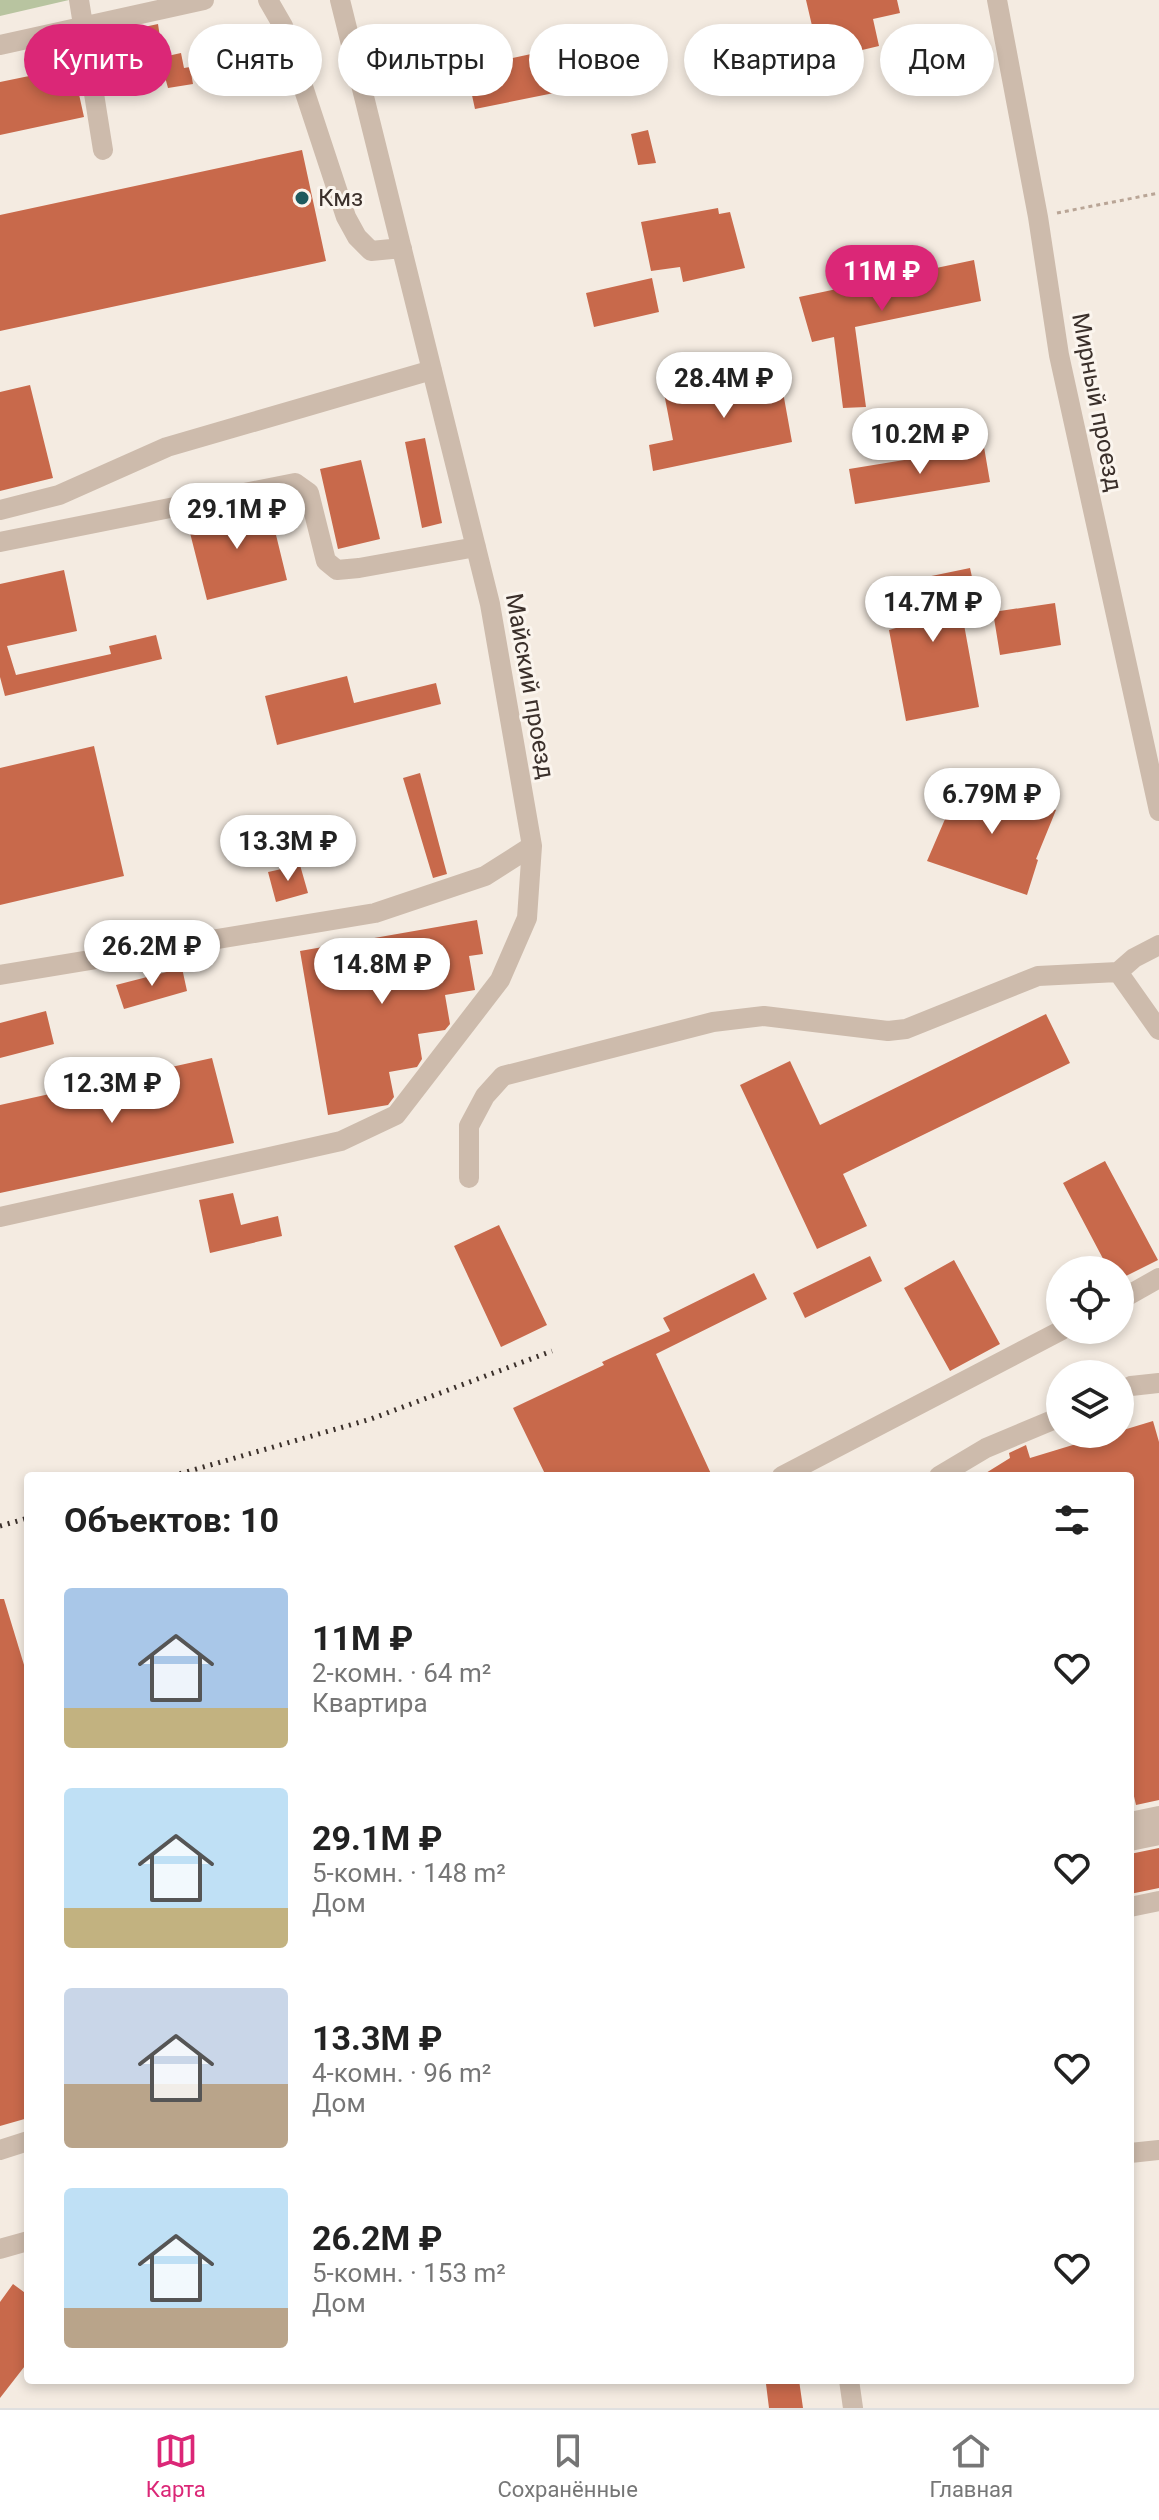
<!DOCTYPE html>
<html lang="ru">
<head>
<meta charset="utf-8">
<style>
  :root { --surface:#fff; --page:#f6f6f6; --text:#222; --muted:#767676; --line:#e0e0e0; --accent:#db2777 }
  body { margin:0; font-family:Roboto,sans-serif; background:var(--page); color:var(--text); height:100vh; display:flex; flex-direction:column; font-size:30px; white-space:nowrap }
  * { box-sizing:border-box; margin:0 }
  p { font-size:26px; color:var(--muted) }
  .icon { flex:none; width:44px; height:44px; fill:none; stroke:currentColor; stroke-width:2; stroke-linecap:round; stroke-linejoin:round }
  .map { position:relative; flex:1; overflow:hidden }
  .side { position:absolute; left:24px; top:1472px; width:1110px; height:912px; display:flex; flex-direction:column; background:var(--surface); border-radius:8px; box-shadow:0 4px 12px #0003 }
  .side>* { flex:none }
  .hud { position:absolute; left:24px; top:24px; width:1112px; height:72px; display:flex; gap:16px }
  .tools { position:absolute; left:1046px; top:1256px; display:grid; gap:16px }
  .tools a { display:grid; place-items:center; width:88px; height:88px; border-radius:50%; background:var(--surface); box-shadow:0 4px 12px #0003; font-size:40px }
  .price { position:absolute; translate:-50% -68px; padding:0 18px; border-radius:28px; background:#fff; color:#222; font-size:26px; line-height:52px; filter:drop-shadow(0 2px 4px #0008) }
  .price::after { content:''; position:absolute; left:50%; top:48px; width:24px; height:18px; margin-left:-12px; background:inherit; clip-path:polygon(0 0,100% 0,50% 100%) }
  .price.current { background:var(--accent); color:#fff }
  ul { padding:0; list-style:none }
  li { display:flex; align-items:center; gap:24px; height:200px; padding:0 40px }
  li span { display:grid; place-items:center; flex:none; width:224px; height:160px; border-radius:8px; color:#555 }
  li>.icon { margin-inline-start:auto }
  span .icon { width:96px; height:96px; fill:#fffc; stroke-width:1 }
  li b { font-size:34px }
  h2 { display:flex; justify-content:space-between; align-items:center; height:96px; padding:0 40px; font-size:34px }
  .tag { padding:0 28px; border-radius:36px; background:var(--surface); box-shadow:0 4px 12px #0003; font-size:28px; line-height:72px }
  .tag.current { background:var(--accent); color:#fff }
  .tab-bar { display:flex; justify-content:space-around; align-items:center; height:112px; border-top:2px solid var(--line); background:var(--surface); font-size:22px; color:var(--muted) }
  .tab-bar a { display:grid; justify-items:center; gap:4px }
  .tab-bar .current { color:var(--accent) }
  .map>svg:first-child { display:block }
</style>
</head>
<body>
<div class="map">
<svg width="1159" height="2408" viewBox="0 0 1159 2408">
  <rect width="100%" height="100%" fill="#f4ebe1"/>
  <path fill="#b8c4a0" d="M 0,0 L 69,0 L 0,16 Z"/>
  <path fill="#c8694b" d="M 806,0 L 897,0 L 900,13 L 873,19 L 879,46 L 820,60 Z
    M 158,24 L 163,57 L 181,53 L 184,68 L 190,67 L 193,84 L 168,88 L 165,77 L 120,86 L 114,58 L 136,56 L 130,30 Z
    M 545,51 L 554,93 L 475,109 L 466,68 Z
    M 73,67 L 84,117 L 0,135 L 0,82 Z
    M 648,130 L 656,163 L 638,165 L 631,134 Z
    M 302,150 L 326,261 L 0,331 L 0,215 Z
    M 718,208 L 719,214 L 730,212 L 745,268 L 683,282 L 680,267 L 651,271 L 641,222 Z
    M 974,260 L 981,301 L 855,327 L 866,407 L 843,408 L 834,337 L 812,342 L 799,297 Z
    M 652,278 L 659,312 L 594,327 L 586,293 Z
    M 779,370 L 792,442 L 653,471 L 649,445 L 673,440 L 664,393 Z
    M 30,385 L 53,478 L 0,491 L 0,392 Z
    M 425,438 L 442,523 L 422,528 L 405,442 Z
    M 984,447 L 990,482 L 855,504 L 849,469 Z
    M 361,460 L 380,539 L 338,549 L 320,469 Z
    M 268,502 L 287,580 L 207,600 L 187,521 Z
    M 970,568 L 978,604 L 961,608 L 979,707 L 906,721 L 889,630 L 896,628 L 888,585 Z
    M 64,570 L 77,631 L 7,646 L 16,675 L 111,654 L 109,646 L 156,635 L 162,659 L 5,696 L 0,677 L 0,584 Z
    M 1055,603 L 1061,645 L 1000,655 L 993,612 Z
    M 347,676 L 354,703 L 436,683 L 441,704 L 277,745 L 265,696 Z
    M 94,746 L 124,876 L 0,905 L 0,768 Z
    M 420,773 L 447,874 L 433,878 L 403,778 Z
    M 964,775 L 1056,810 L 1036,859 L 1038,860 L 1027,895 L 927,861 Z
    M 300,865 L 308,893 L 276,902 L 268,872 Z
    M 477,920 L 483,954 L 469,956 L 475,990 L 445,995 L 450,1024 L 445,1030 L 418,1034 L 422,1059 L 417,1067 L 389,1072 L 394,1097 L 388,1105 L 328,1115 L 300,951 Z
    M 182,968 L 187,991 L 124,1009 L 116,985 Z
    M 46,1011 L 54,1044 L 0,1058 L 0,1023 Z
    M 1046,1014 L 1070,1063 L 843,1174 L 867,1226 L 817,1249 L 740,1085 L 790,1061 L 820,1125 Z
    M 212,1058 L 234,1143 L 0,1193 L 0,1105 Z
    M 1105,1161 L 1158,1260 L 1120,1279 L 1120,1270 L 1109,1270 L 1063,1183 Z
    M 233,1193 L 241,1225 L 278,1216 L 282,1236 L 210,1253 L 199,1200 Z
    M 499,1225 L 547,1325 L 501,1347 L 454,1246 Z
    M 870,1256 L 882,1281 L 805,1318 L 793,1293 Z
    M 954,1260 L 1000,1344 L 950,1371 L 904,1288 Z
    M 754,1273 L 767,1299 L 656,1354 L 712,1476 L 546,1476 L 513,1408 L 604,1365 L 602,1362 L 670,1331 L 663,1318 Z
    M 1153,1421 L 1159,1442 L 1159,1800 L 1136,1805 L 1130,1779 L 1130,1476 L 981,1476 L 1010,1458 L 1009,1453 L 1026,1445 L 1030,1458 L 1109,1434 L 1120,1434 L 1120,1431 Z
    M 0,1599 L 4,1599 L 28,1678 L 28,2118 L 0,2126 Z
    M 1159,1848 L 1159,1888 L 1130,1894 L 1130,1854 Z
    M 13,2284 L 28,2295 L 28,2362 L 0,2398 L 0,2302 Z
    M 799,2380 L 803,2408 L 769,2408 L 766,2384 Z"/>
  <g fill="none" stroke-linecap="round" stroke-linejoin="round">
    <path stroke="#b9a596" stroke-width="3" stroke-dasharray="4 4" stroke-linecap="butt" d="M 1057,213 L 1159,193"/>
    <path stroke="#cdbbac" stroke-width="20" d="M 79,0 L 103,150
      M 268,0 L 283,26 L 346,217 L 357,237 L 371,251 L 402,248
      M 997,0 L 1038,217 L 1059,355 L 1159,811
      M 0,45 L 204,0
      M 0,510 L 59,495 L 167,447 L 432,370
      M 0,542 L 295,483 L 309,493 L 326,561 L 337,570 L 359,568 L 476,547
      M 1118,972 L 1159,1030
      M 0,975 L 375,913 L 485,876 L 532,846
      M 469,1178 L 469,1126 L 485,1096 L 503,1076 L 713,1022 L 764,1016 L 888,1031 L 906,1029 L 1038,976 L 1118,972 L 1134,958 L 1159,945
      M 0,1217 L 341,1141 L 396,1115 L 500,980 L 527,918 L 532,846 L 490,604 L 340,0
      M 1120,1300 L 1159,1278
      M 1120,1391 L 1131,1386 L 1159,1383
      M 782,1476 L 1062,1330
      M 939,1476 L 986,1448 L 1060,1417
      M 1130,1822 L 1159,1816
      M 1130,1841 L 1159,1835
      M 1130,1907 L 1159,1901
      M 0,2150 L 28,2141
      M 1130,2153 L 1159,2150
      M 0,2249 L 28,2241
      M 849,2380 L 853,2408"/>
    <path stroke="#3b302b" stroke-width="5" stroke-dasharray="2 6" stroke-linecap="butt" d="M 172,1476 L 371,1419 L 552,1351
      M 0,1526 L 28,1518"/>
  </g>
  <circle fill="#1f5a5e" stroke="#fbf5ee" stroke-width="3" cx="302" cy="198" r="8"/>
  <g text-anchor="middle" dominant-baseline="central" stroke-width="6" stroke-linejoin="round" paint-order="stroke">
    <g font-size="24" fill="#3b302b" stroke="#fbf5ee" text-anchor="start">
      <text x="318" y="198">Кмз</text>
    </g>
    <g font-size="24" fill="#3b302b" stroke="#fbf5ee">
      <text transform="translate(1097 402) rotate(79)">Мирный проезд</text>
      <text transform="translate(530 686) rotate(80)">Майский проезд</text>
    </g>
  </g>
</svg>
<div class="tools">
<a><svg class="icon" aria-label="locate" viewBox="0 0 24 24"><circle cx="12" cy="12" r="6"/><path d="M12 2v4M12 18v4M2 12h4M18 12h4"/></svg></a>
<a><svg class="icon" aria-label="layers" viewBox="0 0 24 24"><path d="M12 4l9 5-9 5-9-5zM3 14l9 5 9-5"/></svg></a>
</div>
<b class="price current" style="left:882px;top:313px">11M ₽</b>
<b class="price" style="left:724px;top:420px">28.4M ₽</b>
<b class="price" style="left:920px;top:476px">10.2M ₽</b>
<b class="price" style="left:237px;top:551px">29.1M ₽</b>
<b class="price" style="left:933px;top:644px">14.7M ₽</b>
<b class="price" style="left:992px;top:836px">6.79M ₽</b>
<b class="price" style="left:288px;top:883px">13.3M ₽</b>
<b class="price" style="left:152px;top:988px">26.2M ₽</b>
<b class="price" style="left:382px;top:1006px">14.8M ₽</b>
<b class="price" style="left:112px;top:1125px">12.3M ₽</b>
<div class="hud">
<a class="tag current">Купить</a>
<a class="tag">Снять</a>
<a class="tag">Фильтры</a>
<a class="tag">Новое</a>
<a class="tag">Квартира</a>
<a class="tag">Дом</a>
</div>
<section class="side">
<h2>Объектов: 10<svg class="icon" aria-label="filters" viewBox="0 0 24 24"><path d="M4 7h16M4 17h16"/><circle cx="9" cy="7" r="2"/><circle cx="15" cy="17" r="2"/></svg></h2>
<ul>
<li><span style="background:linear-gradient(#a9c7e8 75%,#c2b280 0)"><svg class="icon" aria-label="home" viewBox="0 0 24 24"><path d="M3 11l9-7 9 7M6 9v11h12V9"/></svg></span><div><b>11M ₽</b><p>2-комн. · 64 m²</p><p>Квартира</p></div><svg class="icon" aria-label="heart" viewBox="0 0 24 24"><path d="M12 20l-8-8c-3-5 5-10 8-4 3-6 11-1 8 4z"/></svg></li>
<li><span style="background:linear-gradient(#bfe0f5 75%,#c2b280 0)"><svg class="icon" aria-label="home" viewBox="0 0 24 24"><path d="M3 11l9-7 9 7M6 9v11h12V9"/></svg></span><div><b>29.1M ₽</b><p>5-комн. · 148 m²</p><p>Дом</p></div><svg class="icon" aria-label="heart" viewBox="0 0 24 24"><path d="M12 20l-8-8c-3-5 5-10 8-4 3-6 11-1 8 4z"/></svg></li>
<li><span style="background:linear-gradient(#c9d6e8 60%,#b9a48a 0)"><svg class="icon" aria-label="home" viewBox="0 0 24 24"><path d="M3 11l9-7 9 7M6 9v11h12V9"/></svg></span><div><b>13.3M ₽</b><p>4-комн. · 96 m²</p><p>Дом</p></div><svg class="icon" aria-label="heart" viewBox="0 0 24 24"><path d="M12 20l-8-8c-3-5 5-10 8-4 3-6 11-1 8 4z"/></svg></li>
<li><span style="background:linear-gradient(#bfe0f5 75%,#b9a48a 0)"><svg class="icon" aria-label="home" viewBox="0 0 24 24"><path d="M3 11l9-7 9 7M6 9v11h12V9"/></svg></span><div><b>26.2M ₽</b><p>5-комн. · 153 m²</p><p>Дом</p></div><svg class="icon" aria-label="heart" viewBox="0 0 24 24"><path d="M12 20l-8-8c-3-5 5-10 8-4 3-6 11-1 8 4z"/></svg></li>
</ul>
</section>
</div>
<nav class="tab-bar">
<a class="current"><svg class="icon" aria-label="map" viewBox="0 0 24 24"><path d="M3 6l6-2 6 2 6-2v14l-6 2-6-2-6 2zM9 4v14M15 6v14"/></svg>Карта</a>
<a><svg class="icon" aria-label="saved" viewBox="0 0 24 24"><path d="M7 4h10v16l-5-4-5 4z"/></svg>Сохранённые</a>
<a><svg class="icon" aria-label="home" viewBox="0 0 24 24"><path d="M3 11l9-7 9 7M6 9v11h12V9"/></svg>Главная</a>
</nav>
</body>
</html>
